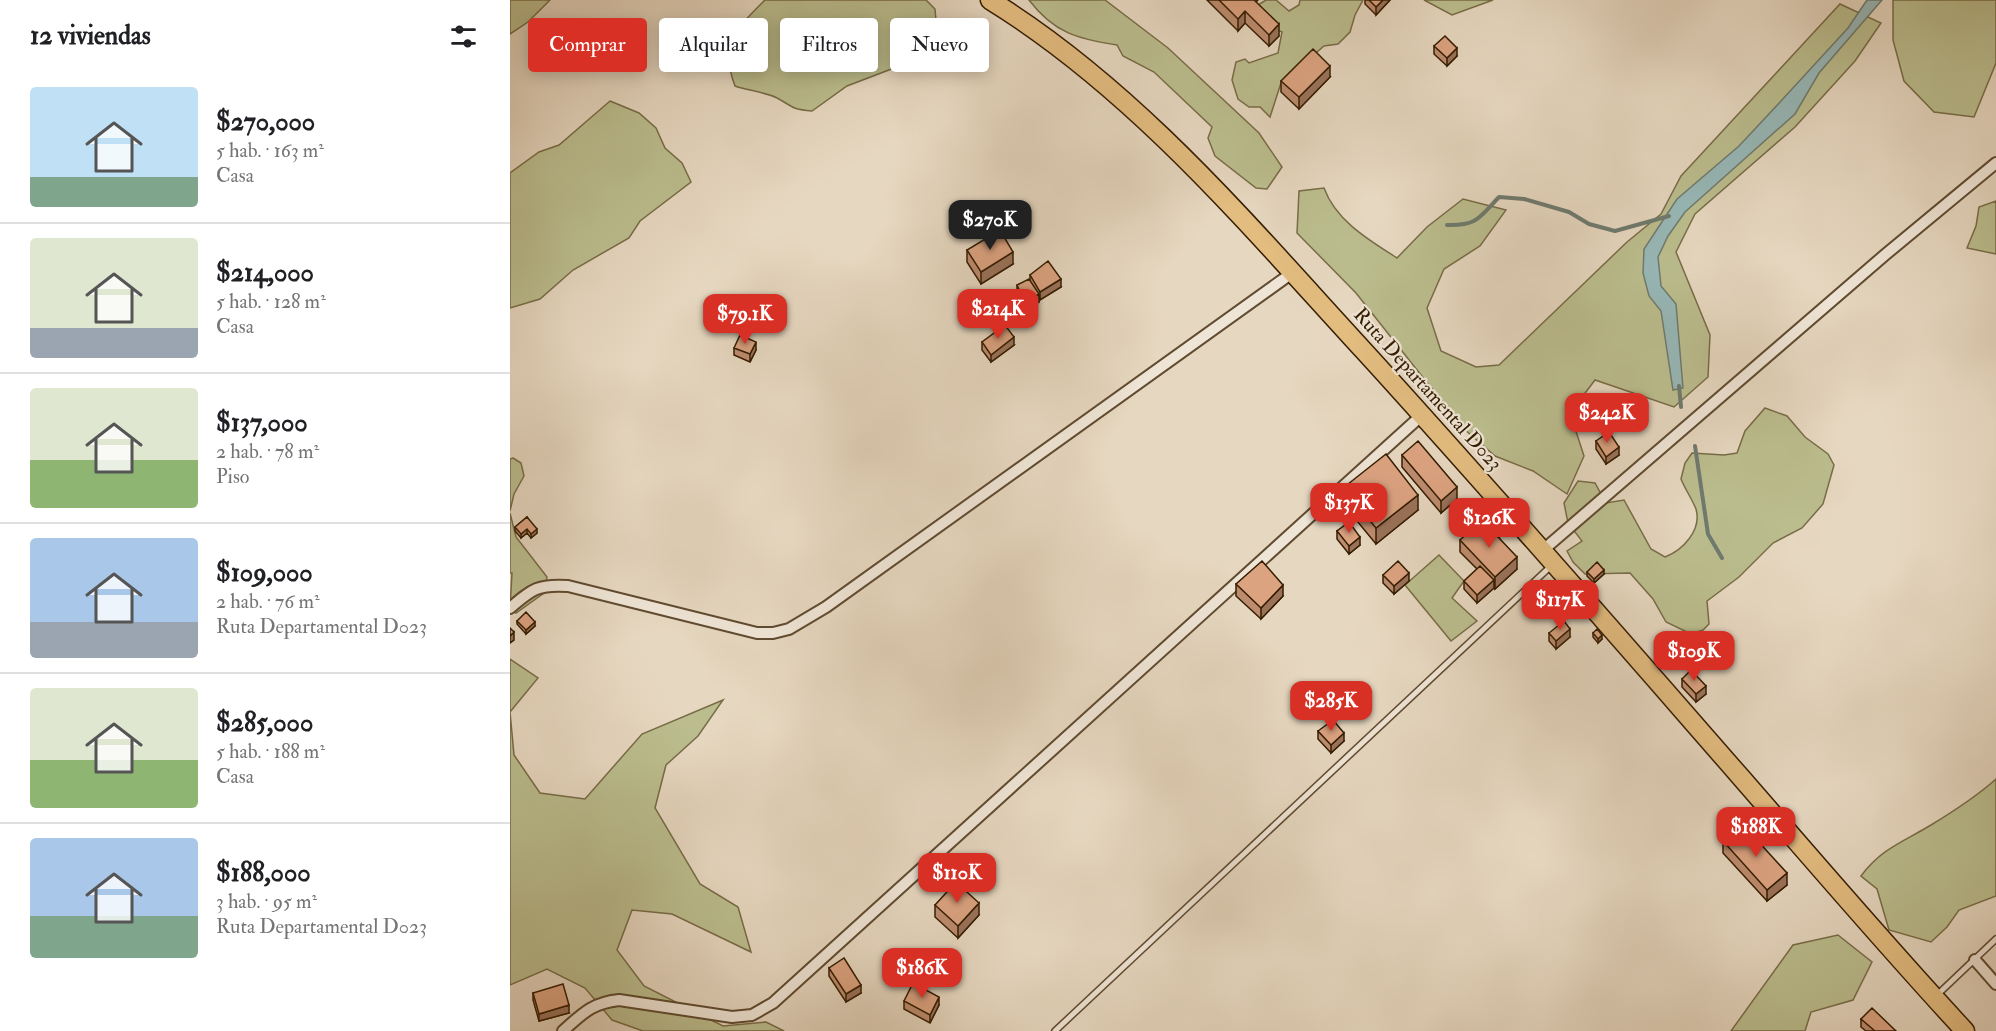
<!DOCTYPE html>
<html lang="es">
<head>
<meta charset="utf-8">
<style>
  :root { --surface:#fff; --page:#f2f2f2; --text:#202124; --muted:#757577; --line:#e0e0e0; --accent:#d93025 }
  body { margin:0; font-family:"IM FELL Double Pica",serif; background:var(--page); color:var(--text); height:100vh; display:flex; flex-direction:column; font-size:22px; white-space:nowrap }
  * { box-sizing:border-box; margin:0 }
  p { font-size:20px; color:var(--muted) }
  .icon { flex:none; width:33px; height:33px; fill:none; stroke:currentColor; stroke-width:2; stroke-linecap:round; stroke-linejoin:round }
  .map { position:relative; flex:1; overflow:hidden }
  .sheet { display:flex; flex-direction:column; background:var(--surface); width:510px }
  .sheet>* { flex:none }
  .hud { position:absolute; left:18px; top:18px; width:570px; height:54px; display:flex; gap:12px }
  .price { position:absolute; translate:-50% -51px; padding:0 14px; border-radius:12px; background:var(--accent); color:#fff; font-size:20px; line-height:39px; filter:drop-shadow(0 2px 3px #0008) }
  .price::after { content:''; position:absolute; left:50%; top:36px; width:18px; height:14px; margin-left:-9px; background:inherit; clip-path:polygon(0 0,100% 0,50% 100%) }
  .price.current { background:#222; color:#fff }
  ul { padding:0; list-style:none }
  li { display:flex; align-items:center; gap:18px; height:150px; padding:0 30px }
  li+li { border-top:2px solid var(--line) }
  li span { display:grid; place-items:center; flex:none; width:168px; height:120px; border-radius:6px; color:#555 }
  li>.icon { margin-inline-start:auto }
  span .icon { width:72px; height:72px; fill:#fffc; stroke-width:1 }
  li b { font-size:26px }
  h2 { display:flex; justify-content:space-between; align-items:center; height:72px; padding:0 30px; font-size:26px }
  .pill { padding:0 21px; border-radius:6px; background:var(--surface); box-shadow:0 3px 15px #0003; font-size:21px; line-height:54px }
  .pill.current { background:var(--accent); color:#fff }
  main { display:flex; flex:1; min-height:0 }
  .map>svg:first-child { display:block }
</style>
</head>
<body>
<main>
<section class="sheet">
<h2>12 viviendas<svg class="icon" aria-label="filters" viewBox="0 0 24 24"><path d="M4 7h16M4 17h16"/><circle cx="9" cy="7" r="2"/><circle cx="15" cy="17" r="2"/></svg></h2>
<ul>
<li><span style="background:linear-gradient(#bfe0f5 75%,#7fa58c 0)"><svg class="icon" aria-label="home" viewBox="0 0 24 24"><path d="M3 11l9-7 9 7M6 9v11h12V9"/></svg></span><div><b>$270,000</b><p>5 hab. · 163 m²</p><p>Casa</p></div></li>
<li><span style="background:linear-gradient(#dfe7d0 75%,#9aa5b1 0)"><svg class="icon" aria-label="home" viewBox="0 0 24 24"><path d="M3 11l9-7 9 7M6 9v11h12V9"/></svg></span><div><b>$214,000</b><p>5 hab. · 128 m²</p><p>Casa</p></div></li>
<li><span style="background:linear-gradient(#dfe7d0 60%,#8fb573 0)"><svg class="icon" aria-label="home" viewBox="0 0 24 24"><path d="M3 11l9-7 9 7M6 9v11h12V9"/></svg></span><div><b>$137,000</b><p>2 hab. · 78 m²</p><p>Piso</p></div></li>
<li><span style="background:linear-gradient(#a9c7e8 70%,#9aa5b1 0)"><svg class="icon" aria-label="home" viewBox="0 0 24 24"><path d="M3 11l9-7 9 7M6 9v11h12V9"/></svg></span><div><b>$109,000</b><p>2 hab. · 76 m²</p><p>Ruta Departamental D023</p></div></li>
<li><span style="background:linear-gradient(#dfe7d0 60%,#8fb573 0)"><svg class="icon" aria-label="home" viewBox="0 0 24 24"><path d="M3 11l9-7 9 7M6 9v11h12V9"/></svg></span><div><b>$285,000</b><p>5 hab. · 188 m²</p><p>Casa</p></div></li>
<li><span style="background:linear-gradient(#a9c7e8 65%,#7fa58c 0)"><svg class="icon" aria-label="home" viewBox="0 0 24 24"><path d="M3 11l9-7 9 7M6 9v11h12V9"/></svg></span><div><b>$188,000</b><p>3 hab. · 95 m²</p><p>Ruta Departamental D023</p></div></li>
</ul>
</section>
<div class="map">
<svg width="1486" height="1031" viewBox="0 0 1486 1031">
  <rect width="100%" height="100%" fill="#e6d7c0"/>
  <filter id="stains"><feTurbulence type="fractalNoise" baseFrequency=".00333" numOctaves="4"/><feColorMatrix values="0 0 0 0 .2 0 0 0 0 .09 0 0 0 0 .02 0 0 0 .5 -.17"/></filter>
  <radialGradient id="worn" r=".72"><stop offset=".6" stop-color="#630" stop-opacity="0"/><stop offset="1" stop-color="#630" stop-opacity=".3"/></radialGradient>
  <path fill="#bbbd8e" stroke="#786c47" stroke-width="1.5" d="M 0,0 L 40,0 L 18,22 L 0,34 Z
    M 255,0 L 416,0 L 425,9 L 427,32 L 397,63 L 337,86 L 302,111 C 280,109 284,107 267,98 C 259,93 236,90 225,86 C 209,44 226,29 255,0 Z
    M 519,0 L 595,0 L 658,48 L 749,133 L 772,167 L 757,189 L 746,188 L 705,156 L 698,138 L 702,127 L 644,72 L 613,56 L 607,45 C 568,39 544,33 519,0 Z
    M 756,0 L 766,0 L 779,11 L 789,5 L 790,0 L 853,0 L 845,15 L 840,32 L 828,44 L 814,46 L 771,83 L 760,117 L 750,107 L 739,107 L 728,99 L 722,80 L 726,62 L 735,59 L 739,63 L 768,53 L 772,32 L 761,27 L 748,5 Z
    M 914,0 L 983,0 L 942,15 Z
    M 1383,0 L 1486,0 L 1486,63 L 1464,117 L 1424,112 L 1394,81 L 1383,40 Z
    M 1330,4 L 1371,23 L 1345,61 L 1285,127 L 1185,214 L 1166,252 L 1200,335 L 1198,377 L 1164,407 L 1085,380 L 1060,413 L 1074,456 L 1057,494 L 1023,471 L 985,456 L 953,428 L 846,293 L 787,233 L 789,191 L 814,188 C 826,221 859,240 887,258 L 917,227 L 953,199 L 996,210 L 970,246 L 934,269 L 917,308 L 931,351 L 966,367 L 989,365 L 1117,242 L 1151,214 L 1171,176 Z
    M 100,101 L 129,113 L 146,128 L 155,148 L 172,163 L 181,182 L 130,221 L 119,238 L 63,270 L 30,299 L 0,308 L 0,173 L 29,152 L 49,145 Z
    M 1486,201 L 1486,254 L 1457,248 L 1466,226 L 1469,207 Z
    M 1255,408 L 1277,416 L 1295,437 L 1318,454 L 1324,465 L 1313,504 L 1292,528 L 1263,543 L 1229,577 L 1197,601 L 1199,624 L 1193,630 L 1181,634 L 1156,622 L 1143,599 L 1120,573 L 1075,574 L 1063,562 L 1057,551 L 1072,541 L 1058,523 L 1054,503 L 1068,481 L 1085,483 L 1096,503 L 1114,500 L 1141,549 L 1155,557 C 1173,550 1192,530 1186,509 C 1182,499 1175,489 1171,479 L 1175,463 L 1182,453 L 1214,455 L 1227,453 L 1235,431 Z
    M 3,458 L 11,463 L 14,476 L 4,494 L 0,511 L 0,459 Z
    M 0,513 L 6,537 L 37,577 L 34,593 L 6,613 L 0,608 L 2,573 L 0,573 Z
    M 929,555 L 954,581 L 942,598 L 967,621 L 941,641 L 895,585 Z
    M 0,659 L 28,678 L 0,712 L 4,755 L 30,793 L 75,799 L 132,734 L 213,700 L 188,736 L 156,765 L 145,808 L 190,884 L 228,907 L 241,952 L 162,914 L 122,910 L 107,950 L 134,986 L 213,1026 L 256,1022 L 274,1031 L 133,1031 L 102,1020 L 75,988 L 37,969 L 0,985 Z
    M 1486,779 L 1486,896 L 1449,910 L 1437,927 L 1421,942 L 1379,930 L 1367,889 L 1351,876 C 1372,848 1393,842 1421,825 C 1444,811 1467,796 1486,779 Z
    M 1328,935 L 1362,962 L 1343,1000 L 1301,1012 L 1295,1031 L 1221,1031 L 1283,945 Z"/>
  <path fill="#97b8b8" stroke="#6f7a6e" stroke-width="1.5" d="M 1357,0 L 1372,0 L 1309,73 L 1285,114 L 1175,212 L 1158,236 L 1148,257 L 1151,286 L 1166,304 L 1173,388 L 1163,390 L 1151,311 L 1139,296 L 1133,273 L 1134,249 L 1167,199 L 1229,146 L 1271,101 L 1338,28 Z"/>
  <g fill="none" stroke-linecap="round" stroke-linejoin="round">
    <path stroke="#6f7a6e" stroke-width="4" d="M 937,225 C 967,226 969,218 989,197 L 1014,199 L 1059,212 L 1079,224 L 1105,231 L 1159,216
      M 1169,386 L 1171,407
      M 1185,446 L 1198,534 L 1212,558"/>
    <g stroke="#604b30" stroke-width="8">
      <path id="lane" d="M 1426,996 L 1486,939
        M 545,1031 L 1041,566"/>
    </g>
    <g stroke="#604b30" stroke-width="14">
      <path id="street" d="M 1032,551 L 1376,254 L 1486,163
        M 0,608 C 22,589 28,584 58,586 L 247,633 L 263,633 L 279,629 L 316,607 L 782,273
        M 1465,960 L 1486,984
        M 53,1031 C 73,1013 82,1003 109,1000 L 222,1017 L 242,1015 L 263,1003 L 912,415"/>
    </g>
    <g stroke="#341c00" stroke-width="21">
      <path id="primary" d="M 480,0 C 626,90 739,226 854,351 C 981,490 1104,632 1228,774 C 1303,860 1377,947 1455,1031"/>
    </g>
    <use href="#lane" stroke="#efe5d6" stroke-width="5"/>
    <use href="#street" stroke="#efe5d6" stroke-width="10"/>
    <use href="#primary" stroke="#e3bc80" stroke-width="18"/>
  </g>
  <path fill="#bd8c6f" stroke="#341c00" stroke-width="1.5" d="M 697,0 L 748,0 L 746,2 L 769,36 L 759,46 L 735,23 L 728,31 Z
    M 855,0 L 880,0 L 866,15 L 855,4 Z
    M 924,46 L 947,56 L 937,66 L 924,54 Z
    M 820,77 L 789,109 L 771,92 L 771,81 Z
    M 457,250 L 503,264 L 471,284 L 457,262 Z
    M 520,275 L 551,287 L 530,300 L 529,298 L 529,302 L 515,310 L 507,293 L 507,285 L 520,280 Z
    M 472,342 L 504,345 L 481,362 L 472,350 Z
    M 224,348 L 246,350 L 240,362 L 224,355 Z
    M 1086,441 L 1109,455 L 1096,464 L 1086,449 Z
    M 892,455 L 947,499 L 931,513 L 892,467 Z
    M 833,488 L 908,510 L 866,544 L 833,504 Z
    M 17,517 L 27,533 L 21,538 L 17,533 L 11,538 L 5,531 L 5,527 Z
    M 974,517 L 988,521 L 981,526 L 990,539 L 1007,569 L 985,589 L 984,588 L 967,603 L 954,589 L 954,581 L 967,569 L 950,552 L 950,540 L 976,524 L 974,521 Z
    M 827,531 L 850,545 L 839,554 L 827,539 Z
    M 1077,572 L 1094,574 L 1084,583 L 1077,576 Z
    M 873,575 L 899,581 L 884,594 L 873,583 Z
    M 726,584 L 773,596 L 751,619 L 726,596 Z
    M 7,621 L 25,626 L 16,634 L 7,624 Z
    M 1039,633 L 1060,637 L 1046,649 L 1039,641 Z
    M 1083,633 L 1092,639 L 1088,643 L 1083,637 Z
    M 1172,679 L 1196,694 L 1186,702 L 1172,687 Z
    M 808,731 L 834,741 L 821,753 L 808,739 Z
    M 1213,841 L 1277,885 L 1257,901 L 1213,853 Z
    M 425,905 L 469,915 L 448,938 L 425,917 Z
    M 319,968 L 351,993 L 336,1002 L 319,976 Z
    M 23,993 L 59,1013 L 29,1021 L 23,1000 Z
    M 394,1001 L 429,1005 L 420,1023 L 394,1009 Z
    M 1351,1019 L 1386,1031 L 1356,1031 L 1351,1027 Z"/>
  <path fill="#9a725a" stroke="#341c00" stroke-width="1.5" d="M 873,0 L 880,0 L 866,15 L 866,7 Z
    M 735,11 L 735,23 L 728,31 L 728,19 Z
    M 769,24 L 769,36 L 759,46 L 759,35 Z
    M 947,48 L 947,56 L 937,66 L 937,58 Z
    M 820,66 L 820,77 L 789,109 L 789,97 Z
    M 503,252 L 503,264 L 471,284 L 471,272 Z
    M 551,279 L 551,287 L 530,300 L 530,292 Z
    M 529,294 L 529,302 L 515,310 L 515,302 Z
    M 504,337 L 504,345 L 481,362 L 481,355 Z
    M 246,342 L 246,350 L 240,362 L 240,354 Z
    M 1109,447 L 1109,455 L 1096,464 L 1096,457 Z
    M 947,487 L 947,499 L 931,513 L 931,501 Z
    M 908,495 L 908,510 L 866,544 L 866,528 Z
    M 988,517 L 988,521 L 980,528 L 980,524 Z
    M 17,529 L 17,533 L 11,538 L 11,534 Z
    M 27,529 L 27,533 L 21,538 L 21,534 Z
    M 850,537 L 850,545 L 839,554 L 839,546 Z
    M 1007,557 L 1007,569 L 985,589 L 985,577 Z
    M 1094,570 L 1094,574 L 1084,583 L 1084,579 Z
    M 899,573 L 899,581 L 884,594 L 884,586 Z
    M 984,580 L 984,588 L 967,603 L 967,595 Z
    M 773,585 L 773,596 L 751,619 L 751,608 Z
    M 25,622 L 25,626 L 16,634 L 16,630 Z
    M 1060,629 L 1060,637 L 1046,649 L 1046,641 Z
    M 4,632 L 4,640 L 0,643 L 0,636 Z
    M 1092,635 L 1092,639 L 1088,643 L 1088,639 Z
    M 1196,686 L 1196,694 L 1186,702 L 1186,694 Z
    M 834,733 L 834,741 L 821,753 L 821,745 Z
    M 1277,873 L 1277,885 L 1257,901 L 1257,890 Z
    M 469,903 L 469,915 L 448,938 L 448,926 Z
    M 351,985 L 351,993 L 336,1002 L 336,994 Z
    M 429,997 L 429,1005 L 420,1023 L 420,1015 Z
    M 59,1005 L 59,1013 L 29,1021 L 29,1014 Z"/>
  <path fill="#dca381" stroke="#341c00" stroke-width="1.5" d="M 709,0 L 744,0 L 769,24 L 759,35 L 735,11 L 728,19 Z
    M 859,0 L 873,0 L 866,7 Z
    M 935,36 L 947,48 L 937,58 L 924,46 Z
    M 803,49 L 820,66 L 789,97 L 771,81 Z
    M 490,230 L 503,252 L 471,272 L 457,250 Z
    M 538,261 L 551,279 L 530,292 L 520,275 Z
    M 519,279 L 529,294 L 515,302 L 507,285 Z
    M 495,325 L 504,337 L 481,355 L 472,342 Z
    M 230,335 L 246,342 L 240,354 L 224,348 Z
    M 1099,432 L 1109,447 L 1096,457 L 1086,441 Z
    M 908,441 L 947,487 L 931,501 L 892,455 Z
    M 876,454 L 908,495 L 866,528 L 833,488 Z
    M 982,510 L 988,517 L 980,524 L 974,517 Z
    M 17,517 L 27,529 L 21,534 L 17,529 L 11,534 L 5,527 Z
    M 972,520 L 1007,557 L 985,577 L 950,540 Z
    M 839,522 L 850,537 L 839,546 L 827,531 Z
    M 978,522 L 990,536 L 988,537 L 976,524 Z
    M 752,561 L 773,585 L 751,608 L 726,584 Z
    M 888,561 L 899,573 L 884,586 L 873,575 Z
    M 1087,562 L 1094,570 L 1084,579 L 1077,572 Z
    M 970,566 L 984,580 L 967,595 L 954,581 Z
    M 16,612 L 25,622 L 16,630 L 7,621 Z
    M 1054,621 L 1060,629 L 1046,641 L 1039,633 Z
    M 0,628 L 4,632 L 0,636 Z
    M 1087,629 L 1092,635 L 1088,639 L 1083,633 Z
    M 1181,670 L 1196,686 L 1186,694 L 1172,679 Z
    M 823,720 L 834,733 L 821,745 L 808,731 Z
    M 1236,828 L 1277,873 L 1257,890 L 1213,841 Z
    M 446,882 L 469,903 L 448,926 L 425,905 Z
    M 334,958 L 351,985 L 336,994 L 319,968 Z
    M 403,983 L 429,997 L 420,1015 L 394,1001 Z
    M 53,984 L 59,1005 L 29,1014 L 23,993 Z
    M 1362,1008 L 1386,1031 L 1365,1031 L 1351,1019 Z"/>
  <g text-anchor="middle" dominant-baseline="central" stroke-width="4.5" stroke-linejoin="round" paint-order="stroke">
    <g font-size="20" fill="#341c00" stroke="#efe5d6">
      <text transform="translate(918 389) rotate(48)">Ruta Departamental D023</text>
    </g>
  </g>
  <rect width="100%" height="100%" filter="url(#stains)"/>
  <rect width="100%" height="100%" fill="url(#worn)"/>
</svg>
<b class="price current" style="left:480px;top:251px">$270K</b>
<b class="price" style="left:488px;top:340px">$214K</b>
<b class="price" style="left:235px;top:345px">$79.1K</b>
<b class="price" style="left:1097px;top:444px">$242K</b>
<b class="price" style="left:839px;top:534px">$137K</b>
<b class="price" style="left:979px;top:549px">$126K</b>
<b class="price" style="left:1050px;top:631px">$117K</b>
<b class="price" style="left:1184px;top:682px">$109K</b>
<b class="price" style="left:821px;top:732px">$285K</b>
<b class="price" style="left:1246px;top:858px">$188K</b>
<b class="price" style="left:447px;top:904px">$110K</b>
<b class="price" style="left:412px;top:999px">$186K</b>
<div class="hud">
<a class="pill current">Comprar</a>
<a class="pill">Alquilar</a>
<a class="pill">Filtros</a>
<a class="pill">Nuevo</a>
</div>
</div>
</main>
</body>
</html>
